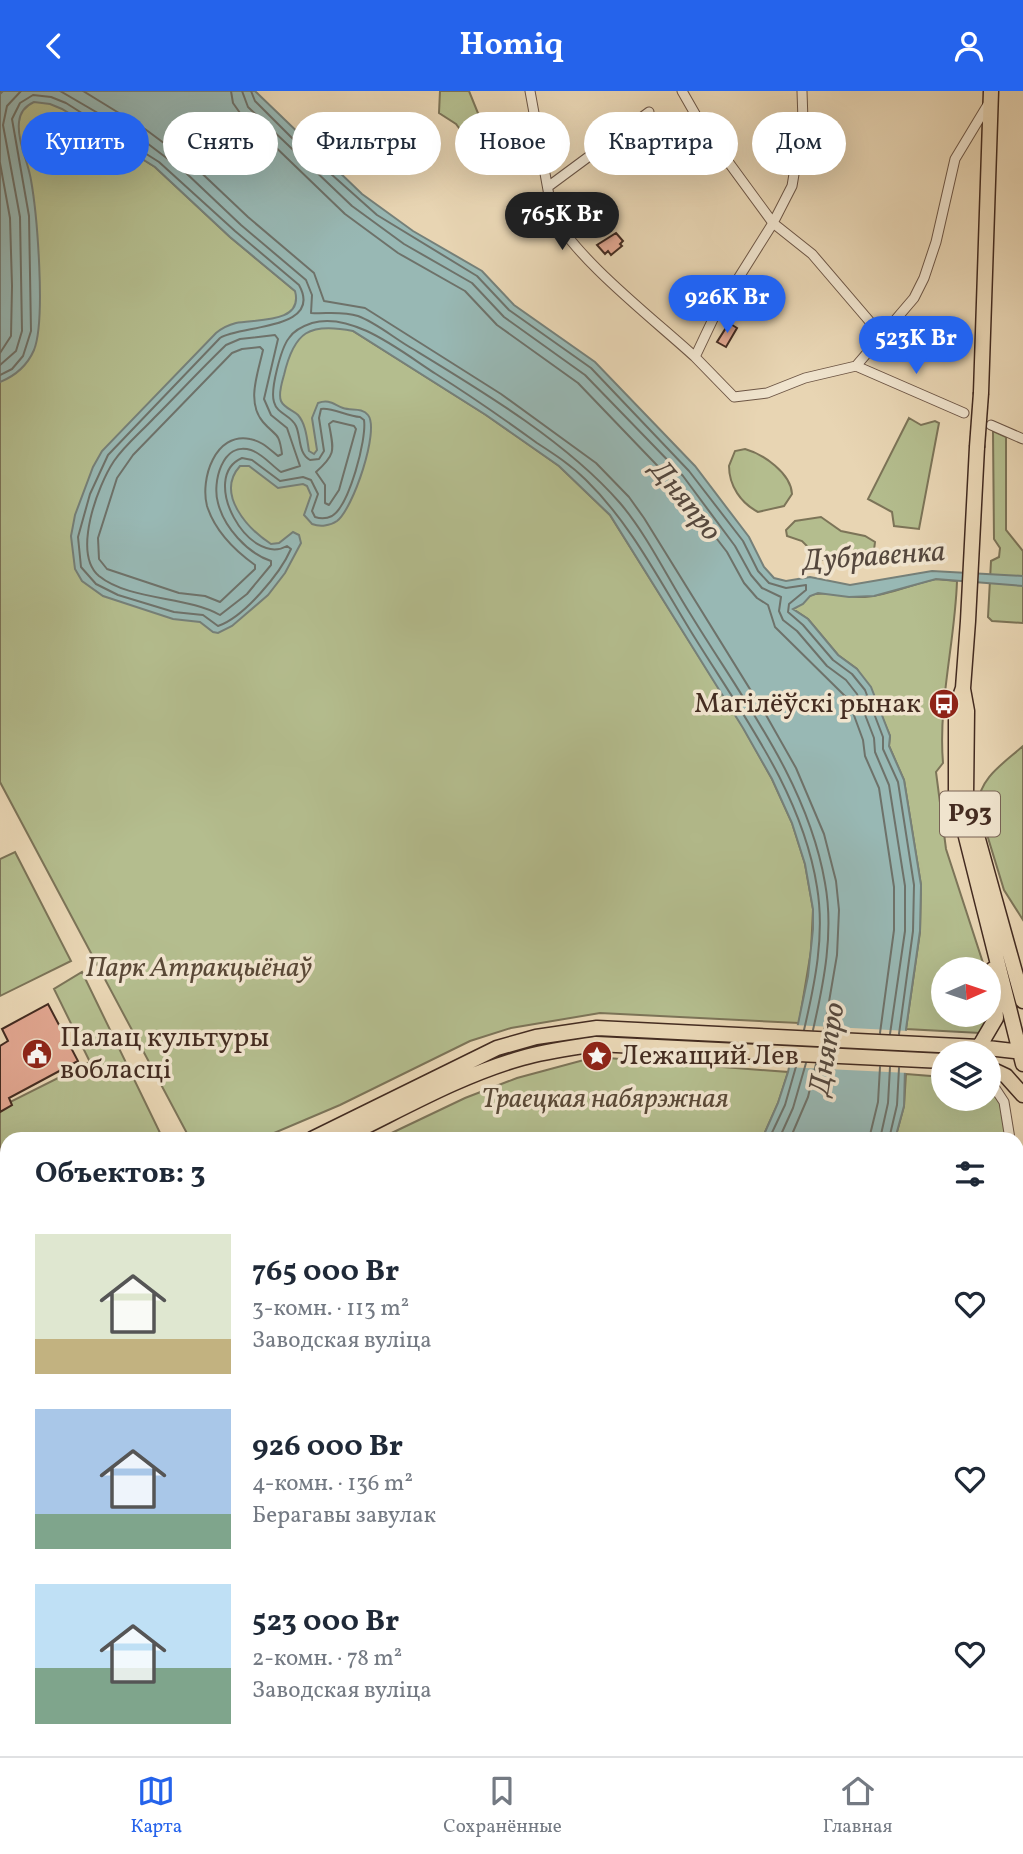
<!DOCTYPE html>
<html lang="ru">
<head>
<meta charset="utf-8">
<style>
  :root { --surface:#fff; --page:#f2f2f3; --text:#1f2937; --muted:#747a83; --line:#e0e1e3; --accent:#2563eb }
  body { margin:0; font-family:Vollkorn,serif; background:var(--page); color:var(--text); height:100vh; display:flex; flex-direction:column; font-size:26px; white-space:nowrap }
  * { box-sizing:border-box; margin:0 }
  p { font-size:23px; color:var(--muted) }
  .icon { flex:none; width:38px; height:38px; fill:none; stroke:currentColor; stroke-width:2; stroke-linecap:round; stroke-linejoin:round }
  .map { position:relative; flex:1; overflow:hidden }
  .side { position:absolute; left:0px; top:1041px; width:1024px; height:625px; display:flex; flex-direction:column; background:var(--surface); border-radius:21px 21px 0 0; box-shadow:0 7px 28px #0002 }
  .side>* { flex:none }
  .top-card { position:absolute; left:21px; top:21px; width:982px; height:63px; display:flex; gap:14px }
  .needle { width:46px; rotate:87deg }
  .buttons { position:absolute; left:931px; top:866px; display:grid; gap:14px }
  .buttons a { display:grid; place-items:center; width:70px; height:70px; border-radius:50%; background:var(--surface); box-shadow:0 7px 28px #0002; font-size:35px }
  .price { position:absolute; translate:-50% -60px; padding:0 16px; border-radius:24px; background:var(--accent); color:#fff; font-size:23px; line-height:46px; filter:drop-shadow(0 2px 4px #0008) }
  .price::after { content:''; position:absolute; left:50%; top:42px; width:21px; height:16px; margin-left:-10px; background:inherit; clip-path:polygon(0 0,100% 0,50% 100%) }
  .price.current { background:#222; color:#fff }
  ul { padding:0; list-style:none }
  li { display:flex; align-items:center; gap:21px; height:175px; padding:0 35px }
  li span { display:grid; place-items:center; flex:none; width:196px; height:140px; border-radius:0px; color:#555 }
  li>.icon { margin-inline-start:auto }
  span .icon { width:84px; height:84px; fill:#fffc; stroke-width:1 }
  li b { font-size:30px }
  h2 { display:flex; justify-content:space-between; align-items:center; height:84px; padding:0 35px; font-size:30px }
  .tag { padding:0 24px; border-radius:32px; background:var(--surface); box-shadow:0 7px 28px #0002; font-size:24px; line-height:63px }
  .tag.current { background:var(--accent); color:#fff }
  header { display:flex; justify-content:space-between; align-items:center; height:91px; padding:0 35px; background:var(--accent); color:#fff; font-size:32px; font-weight:700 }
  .menu { display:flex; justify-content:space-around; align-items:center; height:98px; border-top:2px solid var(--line); background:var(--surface); font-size:19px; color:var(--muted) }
  .menu a { display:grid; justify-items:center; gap:4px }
  .menu .current { color:var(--accent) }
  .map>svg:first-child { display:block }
</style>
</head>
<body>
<header><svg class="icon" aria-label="back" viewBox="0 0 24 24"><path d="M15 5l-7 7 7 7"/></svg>Homiq<svg class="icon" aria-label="person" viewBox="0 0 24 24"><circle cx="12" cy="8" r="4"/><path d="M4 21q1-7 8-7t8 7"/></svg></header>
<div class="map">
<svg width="1023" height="1665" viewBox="0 0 1023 1665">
  <rect width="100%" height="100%" fill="#e8d5b3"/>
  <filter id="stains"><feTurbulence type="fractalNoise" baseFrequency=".00286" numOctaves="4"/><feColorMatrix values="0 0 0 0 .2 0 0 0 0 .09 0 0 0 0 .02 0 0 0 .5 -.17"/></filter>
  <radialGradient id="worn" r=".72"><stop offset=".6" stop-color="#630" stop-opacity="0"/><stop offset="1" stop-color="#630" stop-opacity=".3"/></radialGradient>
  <path fill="#b4bd8e" stroke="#7c7458" stroke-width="2" d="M 0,0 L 35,0 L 155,76 L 230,146 L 295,200 L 353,240 L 486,324 L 559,375 L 610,424 L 743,636 L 772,688 L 792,732 L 805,773 L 813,818 L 811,860 L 799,932 L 600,922 L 511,937 L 470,950 L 340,1014 L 260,1048 L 190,1048 L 0,691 Z
    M 440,0 L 469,0 L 484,37 L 484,50 L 480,54 L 471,53 L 456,33 L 439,22 Z
    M 909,327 L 921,334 L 935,330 L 939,332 L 919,438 L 894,435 L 892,421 L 868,408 Z
    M 993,340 L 1006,346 L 1006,439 L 1023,460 L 1023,532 L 992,530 L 988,526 L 991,470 L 999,466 L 1000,457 L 994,448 Z
    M 745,358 C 763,363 791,382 792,403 L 784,415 L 758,421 C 741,412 729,395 729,375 L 735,360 Z
    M 821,426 L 841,440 L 865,445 L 875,451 L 874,459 L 848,468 L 829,470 L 820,468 L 802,450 L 787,445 L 786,439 L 795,430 Z
    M 936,488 L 957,490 C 955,551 938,612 943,672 L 936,681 L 946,758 L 985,878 L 943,878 L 943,924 L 989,924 L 989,889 L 995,918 L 980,942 L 906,938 L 920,841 L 921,794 L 904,689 L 889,655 L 890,645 L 882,626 L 857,578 L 838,564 L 808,528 L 793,518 C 803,513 805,505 815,503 C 831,500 849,507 865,506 C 889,504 912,493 936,488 Z
    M 1023,655 L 1023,829 L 1004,799 L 978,714 C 979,687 1004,672 1023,655 Z
    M 15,761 L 71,870 L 0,905 L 0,768 Z
    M 82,881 L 163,1048 L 7,1048 L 7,1143 L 0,1146 L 0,1016 L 90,971 L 54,898 Z
    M 595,966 L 788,981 L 778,1012 L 762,1048 L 379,1048 L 465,1007 L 517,987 Z
    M 906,983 L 943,986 L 943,1008 L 989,1008 L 989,995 L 999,1006 L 1008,1048 L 895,1048 L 904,1015 Z
    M 1023,1628 L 1023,1665 L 963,1665 L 973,1659 L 1017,1659 L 1017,1632 Z
    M 700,1659 L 831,1659 L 834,1665 L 701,1665 Z"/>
  <path fill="#98b8b4" stroke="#768079" stroke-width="2" d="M 3,0 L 255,0 L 362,103 L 413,140 L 482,180 L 514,214 L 595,271 L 695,375 L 749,446 L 764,476 L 774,487 L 786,490 L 810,486 L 850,494 L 932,480 L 1023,485 L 1023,495 L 936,488 L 874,505 L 849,506 L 818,502 L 810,505 L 803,513 L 793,518 L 808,528 L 838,564 L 857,578 L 871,596 L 890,645 L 889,655 L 904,689 L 921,794 L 920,840 L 906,938 L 904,1015 L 895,1048 L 762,1048 L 778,1012 L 788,981 L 808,885 L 813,838 L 813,818 L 805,773 L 792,732 L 772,688 L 743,637 L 610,424 L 559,375 L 486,324 L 353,240 C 309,231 294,241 284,284 C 282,291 278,303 281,310 C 284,317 293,319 298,324 C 306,333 307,348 309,360 L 314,363 L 317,359 L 312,327 L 318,312 C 329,308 333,313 343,317 C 351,320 362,316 368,324 C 380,339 353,418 337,430 C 330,435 320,436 312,433 L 304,424 L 311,404 L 307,395 L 303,393 L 278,397 L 249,375 L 240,375 C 215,403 248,438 271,453 L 279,452 L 293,441 L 299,444 L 301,452 L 285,482 L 268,504 L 232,535 L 218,542 L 213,541 L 200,531 L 173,528 L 103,505 L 82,490 L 75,478 L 71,445 L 75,424 L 93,376 L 102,360 L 216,242 C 222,237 228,234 236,232 C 255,228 304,233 295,200 L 230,146 L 155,76 L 62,18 L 50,13 L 34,11 C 25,15 20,21 19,31 C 17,50 28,70 31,89 C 37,123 46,229 34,259 C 27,275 15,285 0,291 L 0,3 Z
    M 7,1289 L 7,1470 L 0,1481 L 0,1294 Z"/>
  <path fill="#e8d5b3" d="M 794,934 L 909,940 L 909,982 L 785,976 Z"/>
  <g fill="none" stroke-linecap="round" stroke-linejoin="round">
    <path stroke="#6e726a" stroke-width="2" d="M 60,0 L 139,46 L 185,81 L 241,134 L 306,189 L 312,204 L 311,222 C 326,223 342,220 358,225 C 377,232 395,248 413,258 C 482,300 567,351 620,412 C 648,445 668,488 691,524 C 743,609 808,692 825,792 C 834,841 824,891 813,939
      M 83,0 L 145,38 L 192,73 L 248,126 L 314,182 L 324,210 L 365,217 L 501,303 L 596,372 L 629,406 L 644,427 L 766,624 L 796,677 L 824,743 L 836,790 L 839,819 L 837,864 L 824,940
      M 231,0 L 233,12 L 240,22 L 345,123 L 398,162 L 465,200 L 497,234 L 578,292 L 674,392 L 727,461 L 744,492 L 757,507 L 768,514 L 775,536 L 848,608 L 863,649 L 865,665 L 879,697 L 894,796 L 894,839 L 880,942
      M 242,0 L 248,16 L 352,115 L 404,153 L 472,192 L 504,226 L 585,284 L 683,385 L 735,455 L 751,484 L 762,497 L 781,506 L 779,520 L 783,529 L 797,540 L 827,575 L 846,589 L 857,603 L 874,647 L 875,661 L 889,694 L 905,795 L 905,840 L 890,943
      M 251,0 L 255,10 L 303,58 L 377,124 L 477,185 L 509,219 L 591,277 L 689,380 L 743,450 L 758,480 L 769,492 L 786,497 L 806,494 L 806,499 L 789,513 L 788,521 L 803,534 L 833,569 L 852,583 L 865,599 L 883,646 L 883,658 L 898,691 L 914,794 L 913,840 L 899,943
      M 0,72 L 10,127 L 12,195 L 11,245 L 0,262
      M 275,244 L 278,248 L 264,308 L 271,324 L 287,337 L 300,375 L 281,381 C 272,375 263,363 251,359 C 222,350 212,392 218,412 C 224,436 247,462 271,470 L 271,474 L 247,503 L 220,524 C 188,505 130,510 99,485 C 72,462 98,394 114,370 C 125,354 141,341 154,327 C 178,303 201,278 226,254 L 240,248 Z
      M 260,256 L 263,259 C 258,282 246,311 263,331 C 276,346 279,340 282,363 L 278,365 C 269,358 262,350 250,348 C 215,341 200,388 207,415 C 215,440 234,459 255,474 L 255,478 L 220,511 L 205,505 L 179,502 L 107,478 L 99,468 L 98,447 L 117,387 L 133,364 L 232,262 L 242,258 Z
      M 0,274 L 16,260 L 22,240 L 20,126 L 3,34 L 7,15 L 21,0
      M 0,284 L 12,278 L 23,265 L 31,240 L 29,125 L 12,28 L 20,12 L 33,4 L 51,6 L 66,12 L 159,71 L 235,140 L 299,194 C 324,239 240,234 220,247 L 108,364 L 90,403 L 78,446 L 81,476 L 96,493 L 118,504 L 174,521 L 203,524 L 218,535 C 244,526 280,483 291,458 L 287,455 C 249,477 198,386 242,367 L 252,369 L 280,390 L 303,386 L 311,389 L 318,403 L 312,420 L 315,426 C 321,428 326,428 332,425 C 349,415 367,348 364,329 L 360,326 C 347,325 331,316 321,318 L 319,327 L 324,360 L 319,368 L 310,369 C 298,362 301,346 296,335 C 291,324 277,323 274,311 C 270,299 281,257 289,247 C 294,239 303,235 312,232 C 353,220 403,262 436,283 C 471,305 504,328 537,352 C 554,363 571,374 586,389 C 630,432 658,487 690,539 C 739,619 802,700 817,796 C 825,844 815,892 804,939
      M 333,330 L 354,335 L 356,338 L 339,399 L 329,414 L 325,412 L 325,394 L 316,381 C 336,363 334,360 329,333 Z
      M 769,1048 L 785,1014 L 797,972
      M 779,1048 L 793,1017 L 806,972
      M 790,1048 L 808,1006 L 816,973
      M 869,1048 L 878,1011 L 880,976
      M 880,1048 L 888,1012 L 890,976
      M 889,1048 L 897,1014 L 899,977"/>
  </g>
  <path fill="#e1a690" stroke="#442c21" stroke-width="2" d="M 616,142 L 623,150 L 620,153 L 622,155 L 611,164 L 608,160 L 605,163 L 597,154 Z
    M 729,232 L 737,237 L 726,256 L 717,251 Z
    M 48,913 L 78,970 L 9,1007 L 12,1014 L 0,1021 L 0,955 L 8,950 L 2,938 Z"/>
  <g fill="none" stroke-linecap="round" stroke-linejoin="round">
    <g stroke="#6d5646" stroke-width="11">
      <path id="street" d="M 530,0 L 552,121 C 573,166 656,230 695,266
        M 682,0 L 702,35 L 773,132 L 812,163 L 883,246
        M 802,0 L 803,30 L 792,95 L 773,132 L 714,226 L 695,266 L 734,306 L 767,302 L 805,287 L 856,275
        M 549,95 L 649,21
        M 856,275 L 914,207 L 924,187 L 936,151 L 955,68 L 990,10
        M 856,275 L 964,322
        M 991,334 L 1023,348
        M 989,988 L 1004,1011 L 1010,1048
        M 1017,1076 L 1023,1103
        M 1017,1132 L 1023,1130"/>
    </g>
    <g stroke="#442c21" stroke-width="17">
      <path id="primary" d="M 981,302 L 991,0
        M 977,356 L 968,530 L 963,597 L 956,617 L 956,706 L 1023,973
        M 963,598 L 967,620 L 966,705 L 1023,910
        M 979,956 L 996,927 L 993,878
        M 989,977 L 1006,985 L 1023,1004
        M 312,1048 L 497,957 L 536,946 L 597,937 L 979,956 L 1023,961
        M 340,1048 C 399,1020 458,985 522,967 C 546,960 571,957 596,953 L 943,970
        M 0,1205 L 7,1201
        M 0,1218 L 7,1214"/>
    </g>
    <use href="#street" stroke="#f0e4ce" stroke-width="9"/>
    <use href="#primary" stroke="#e8d5b3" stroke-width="14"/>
    <g stroke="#442c21" stroke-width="17" stroke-linecap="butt">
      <path id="primary-bridge" d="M 977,356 L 981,302"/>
    </g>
    <use href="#primary-bridge" stroke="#e8d5b3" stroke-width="14"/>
  </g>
  <defs>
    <g id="bus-disc" transform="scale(1.575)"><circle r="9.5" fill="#8f2418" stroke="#f0e4ce"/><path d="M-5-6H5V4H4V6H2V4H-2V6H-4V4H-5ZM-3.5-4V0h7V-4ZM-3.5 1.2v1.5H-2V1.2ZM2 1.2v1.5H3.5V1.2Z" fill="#fff"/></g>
    <g id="civic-disc" transform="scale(1.575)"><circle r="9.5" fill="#8f2418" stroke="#f0e4ce"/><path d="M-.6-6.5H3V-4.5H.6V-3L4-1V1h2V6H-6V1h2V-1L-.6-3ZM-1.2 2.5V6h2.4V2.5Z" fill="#fff"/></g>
    <g id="sight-disc" transform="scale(1.575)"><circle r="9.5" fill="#8f2418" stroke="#f0e4ce"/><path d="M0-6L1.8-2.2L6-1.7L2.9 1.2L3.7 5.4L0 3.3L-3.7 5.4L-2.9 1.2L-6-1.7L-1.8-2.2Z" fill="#fff"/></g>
  </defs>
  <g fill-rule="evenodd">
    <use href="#bus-disc" x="944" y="613"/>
    <use href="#civic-disc" x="37" y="963"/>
    <use href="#sight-disc" x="597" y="965"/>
  </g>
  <g text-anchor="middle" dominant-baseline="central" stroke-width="7" stroke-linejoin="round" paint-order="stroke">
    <rect fill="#f0e4ce" stroke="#786355" stroke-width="2" x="940" y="700.5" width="60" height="45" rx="5"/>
    <g font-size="26" font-weight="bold" fill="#442c21">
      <text x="970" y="723">Р93</text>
    </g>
    <g font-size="28" fill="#442c21" stroke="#f0e4ce" text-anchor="start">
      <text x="921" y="613" text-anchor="end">Магілёўскі рынак</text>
      <text x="60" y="947">Палац культуры<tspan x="60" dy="32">вобласці</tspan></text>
      <text x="620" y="965">Лежащий Лев</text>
    </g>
    <g font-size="28" font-style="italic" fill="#5a4937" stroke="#f0e4ce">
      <text x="199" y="877">Парк Атракцыёнаў</text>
      <text x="605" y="1008">Траецкая набярэжная</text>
    </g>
    <g font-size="30" font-style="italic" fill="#55483e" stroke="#f0e4ce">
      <text transform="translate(685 410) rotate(51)">Дняпро</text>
      <text transform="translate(874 466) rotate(-4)">Дубравенка</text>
      <text transform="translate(828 958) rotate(-80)">Дняпро</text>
    </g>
  </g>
  <rect width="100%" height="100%" filter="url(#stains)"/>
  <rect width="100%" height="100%" fill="url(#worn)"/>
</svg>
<div class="buttons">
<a><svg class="needle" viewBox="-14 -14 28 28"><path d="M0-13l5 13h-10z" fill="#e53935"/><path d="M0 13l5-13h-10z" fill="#747a83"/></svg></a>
<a><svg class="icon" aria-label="layers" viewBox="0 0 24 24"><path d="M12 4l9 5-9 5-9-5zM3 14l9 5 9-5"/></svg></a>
</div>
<b class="price current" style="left:562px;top:161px">765K Br</b>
<b class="price" style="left:727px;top:244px">926K Br</b>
<b class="price" style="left:916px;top:285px">523K Br</b>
<div class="top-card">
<a class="tag current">Купить</a>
<a class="tag">Снять</a>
<a class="tag">Фильтры</a>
<a class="tag">Новое</a>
<a class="tag">Квартира</a>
<a class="tag">Дом</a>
</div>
<section class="side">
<h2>Объектов: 3<svg class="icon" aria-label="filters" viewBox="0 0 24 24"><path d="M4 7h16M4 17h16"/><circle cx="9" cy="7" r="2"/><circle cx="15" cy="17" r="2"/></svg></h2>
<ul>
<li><span style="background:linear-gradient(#dfe7d0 75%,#c2b280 0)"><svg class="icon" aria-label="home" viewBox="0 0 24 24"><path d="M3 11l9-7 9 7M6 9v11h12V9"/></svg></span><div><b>765 000 Br</b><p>3-комн. · 113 m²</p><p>Заводская вуліца</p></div><svg class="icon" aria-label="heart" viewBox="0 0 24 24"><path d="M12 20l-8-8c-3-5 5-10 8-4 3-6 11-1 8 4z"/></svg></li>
<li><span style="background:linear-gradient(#a9c7e8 75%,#7fa58c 0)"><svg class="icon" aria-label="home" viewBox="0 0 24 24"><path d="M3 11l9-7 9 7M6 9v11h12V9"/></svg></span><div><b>926 000 Br</b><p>4-комн. · 136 m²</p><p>Берагавы завулак</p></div><svg class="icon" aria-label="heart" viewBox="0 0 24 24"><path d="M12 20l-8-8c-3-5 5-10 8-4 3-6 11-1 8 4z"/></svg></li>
<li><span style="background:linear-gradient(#bfe0f5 60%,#7fa58c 0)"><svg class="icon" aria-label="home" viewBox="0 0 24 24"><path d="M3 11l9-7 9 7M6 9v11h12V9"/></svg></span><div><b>523 000 Br</b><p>2-комн. · 78 m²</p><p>Заводская вуліца</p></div><svg class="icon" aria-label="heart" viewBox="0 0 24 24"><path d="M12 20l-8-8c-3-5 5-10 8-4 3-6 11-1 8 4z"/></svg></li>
</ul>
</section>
</div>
<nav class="menu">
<a class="current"><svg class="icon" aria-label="map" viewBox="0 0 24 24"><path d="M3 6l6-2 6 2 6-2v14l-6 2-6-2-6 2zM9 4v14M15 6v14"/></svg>Карта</a>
<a><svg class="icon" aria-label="saved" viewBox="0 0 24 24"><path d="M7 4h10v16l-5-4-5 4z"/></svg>Сохранённые</a>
<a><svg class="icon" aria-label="home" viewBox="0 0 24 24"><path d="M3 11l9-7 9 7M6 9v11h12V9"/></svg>Главная</a>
</nav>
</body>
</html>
